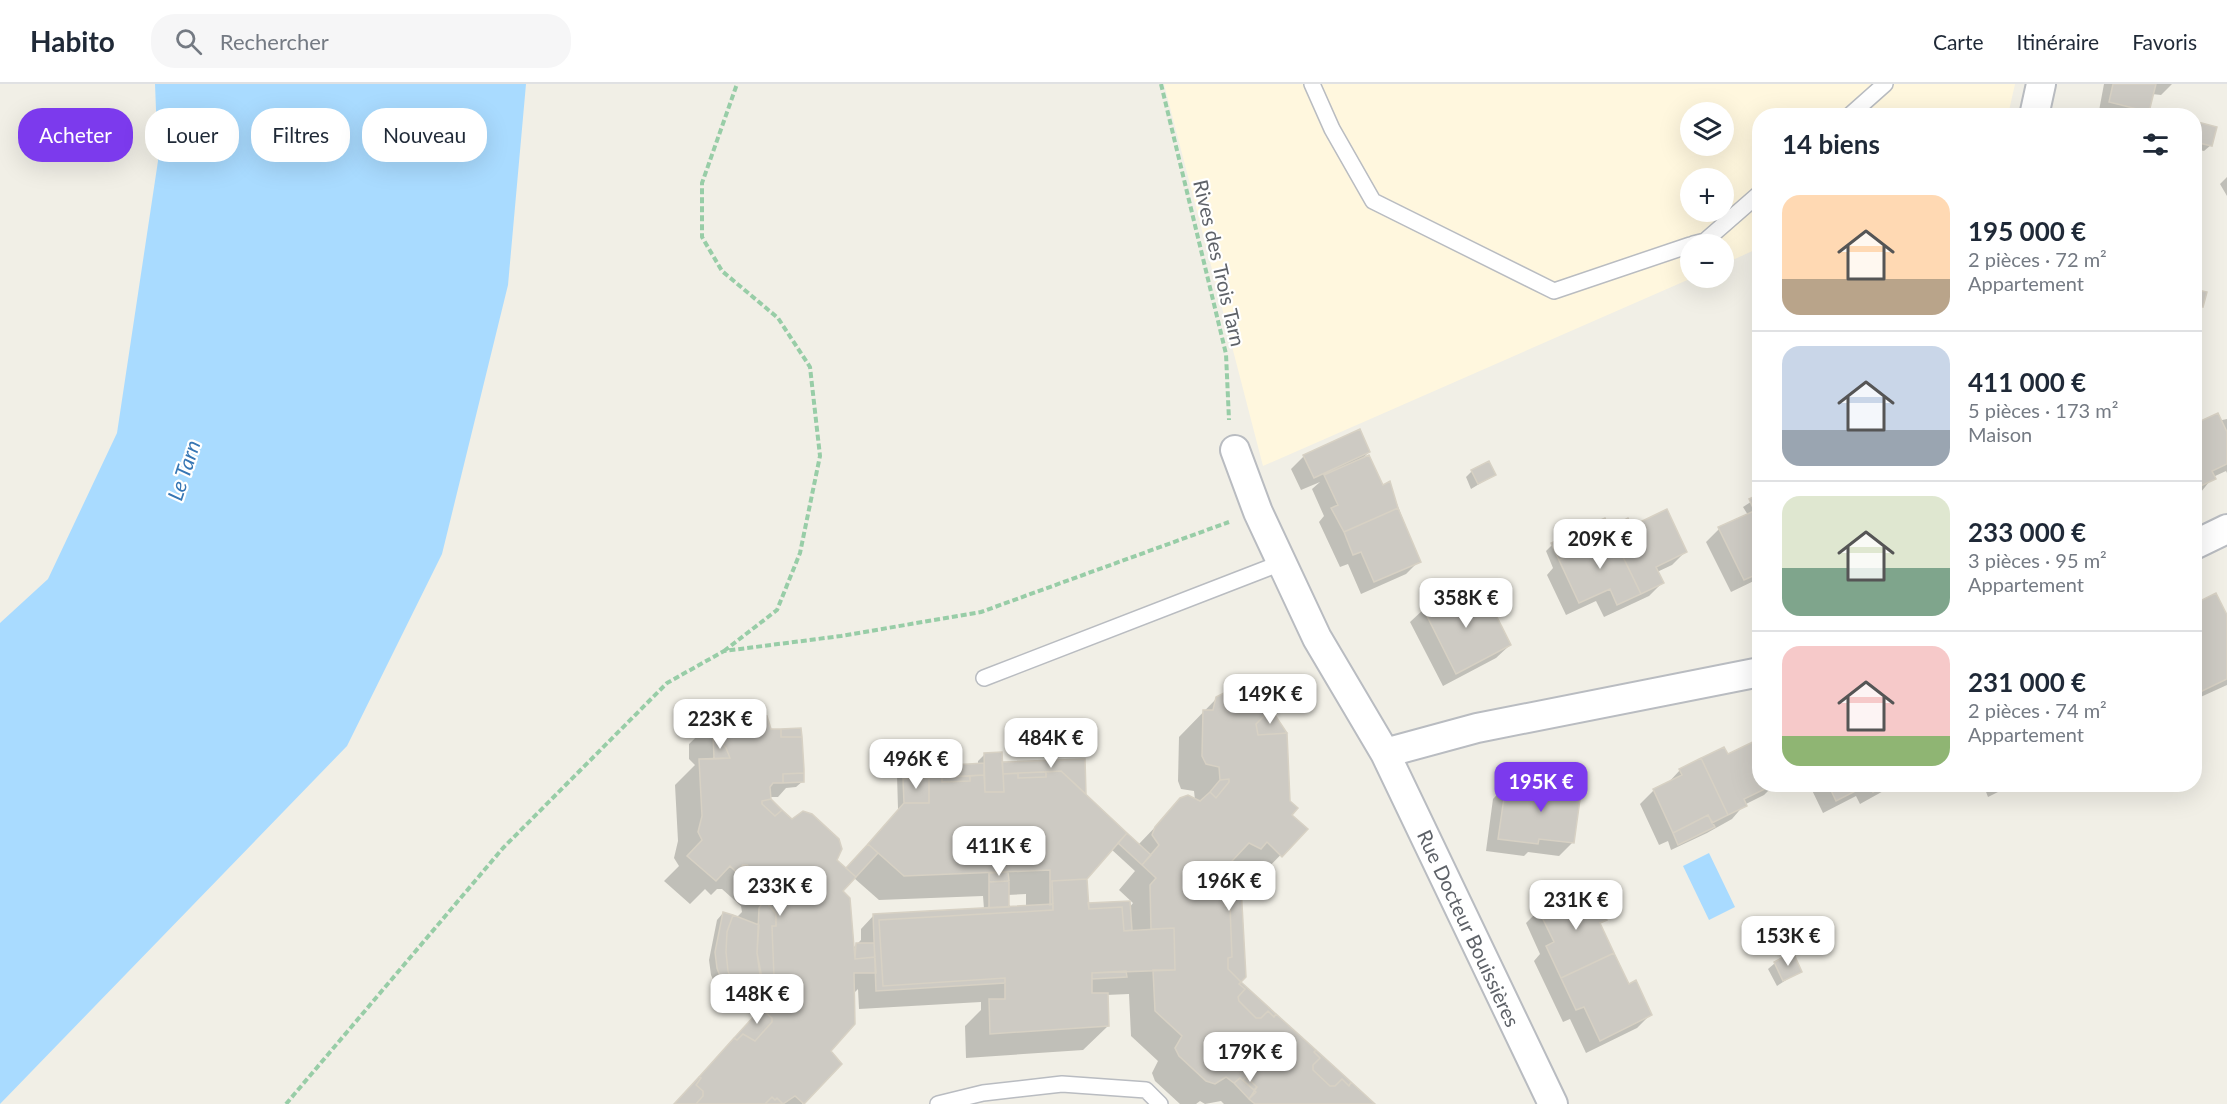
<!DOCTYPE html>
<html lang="fr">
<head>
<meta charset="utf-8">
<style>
  :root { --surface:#fff; --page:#f6f6f7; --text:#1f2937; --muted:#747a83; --line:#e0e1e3; --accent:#7c3aed }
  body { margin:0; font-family:Lato,sans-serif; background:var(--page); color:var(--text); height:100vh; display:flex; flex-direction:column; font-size:22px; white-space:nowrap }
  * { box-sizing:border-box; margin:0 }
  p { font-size:20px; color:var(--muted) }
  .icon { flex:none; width:33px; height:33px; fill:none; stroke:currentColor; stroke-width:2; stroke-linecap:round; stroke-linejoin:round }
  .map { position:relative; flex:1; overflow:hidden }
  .sheet { position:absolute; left:1752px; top:24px; width:450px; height:684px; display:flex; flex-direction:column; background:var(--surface); border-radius:24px; box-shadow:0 6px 24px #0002 }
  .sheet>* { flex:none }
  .guide { position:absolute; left:18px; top:24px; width:570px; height:54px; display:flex; gap:12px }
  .buttons { position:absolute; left:1680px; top:18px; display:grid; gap:12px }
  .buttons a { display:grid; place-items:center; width:54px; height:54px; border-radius:50%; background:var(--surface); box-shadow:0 6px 24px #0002; font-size:30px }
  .price { position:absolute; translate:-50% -51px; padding:0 14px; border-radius:12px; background:#fff; color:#222; font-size:20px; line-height:39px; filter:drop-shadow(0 2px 3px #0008) }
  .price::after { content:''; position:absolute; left:50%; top:36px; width:18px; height:14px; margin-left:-9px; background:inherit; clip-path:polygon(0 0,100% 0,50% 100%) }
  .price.current { background:var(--accent); color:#fff }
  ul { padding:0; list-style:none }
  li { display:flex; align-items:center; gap:18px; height:150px; padding:0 30px }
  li+li { border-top:2px solid var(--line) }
  li span { display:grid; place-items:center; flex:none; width:168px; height:120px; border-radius:18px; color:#555 }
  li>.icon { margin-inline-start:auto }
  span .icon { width:72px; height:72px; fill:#fffc; stroke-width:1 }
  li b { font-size:26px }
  h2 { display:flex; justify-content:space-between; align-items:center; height:72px; padding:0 30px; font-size:26px }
  .pill { padding:0 21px; border-radius:24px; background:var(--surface); box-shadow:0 6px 24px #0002; font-size:21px; line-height:54px }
  .pill.current { background:var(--accent); color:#fff }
  header { display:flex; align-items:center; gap:36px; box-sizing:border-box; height:84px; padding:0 30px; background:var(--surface); border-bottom:2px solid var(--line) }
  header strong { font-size:28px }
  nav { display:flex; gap:33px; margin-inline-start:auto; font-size:21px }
  .search { width:420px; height:54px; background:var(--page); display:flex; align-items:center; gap:15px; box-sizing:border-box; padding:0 21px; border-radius:24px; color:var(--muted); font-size:22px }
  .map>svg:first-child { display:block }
</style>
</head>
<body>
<header>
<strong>Habito</strong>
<div class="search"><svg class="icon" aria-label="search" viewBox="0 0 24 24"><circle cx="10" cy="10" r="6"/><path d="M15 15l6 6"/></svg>Rechercher</div>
<nav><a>Carte</a><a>Itinéraire</a><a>Favoris</a></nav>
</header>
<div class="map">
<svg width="2227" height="1020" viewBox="0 0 2227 1020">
  <rect width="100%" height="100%" fill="#f1efe6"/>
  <path fill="#fff7de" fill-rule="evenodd" d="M 1164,0 L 2015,0 L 2008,31 L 1760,32 L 1759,164 L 1724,180 L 1724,160 L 1690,160 L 1692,194 L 1263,382 ZM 1690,28 L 1724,28 L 1724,62 L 1690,62 ZM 1690,94 L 1724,94 L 1724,128 L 1690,128 Z"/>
  <path fill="#a9dbff" d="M 155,0 L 526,0 L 508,201 L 442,470 L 347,662 L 0,1020 L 0,539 L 48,495 L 117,349 L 158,77 Z
    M 1709,769 L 1735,823 L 1709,836 L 1683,782 Z"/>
  <path fill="#0003" fill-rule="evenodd" d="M 2104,0 L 2172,0 L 2161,11 L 2152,10 L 2148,28 L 2144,32 L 2098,32 Z
    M 2194,39 L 2211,61 L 2204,67 L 2194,65 Z
    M 2227,93 L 2227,112 L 2220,100 Z
    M 2194,207 L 2202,222 L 2196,229 L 2194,228 Z
    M 1760,301 L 1760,319 L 1755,318 Z
    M 2227,335 L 2227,389 L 2226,387 L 2213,393 L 2201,408 L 2194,411 L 2194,342 Z
    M 1369,368 L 1361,376 L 1382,403 L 1389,399 L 1419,477 L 1406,490 L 1361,510 L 1348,480 L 1340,483 L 1319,438 L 1324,432 L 1312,405 L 1320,398 L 1301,406 L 1291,385 L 1304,372 Z
    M 1472,387 L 1494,391 L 1471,405 L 1466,393 Z
    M 1760,412 L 1760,494 L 1731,508 L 1706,458 L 1719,445 L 1748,431 L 1743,423 Z
    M 1631,444 L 1685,468 L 1672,481 L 1657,488 L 1662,499 L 1649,512 L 1604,533 L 1596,517 L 1566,531 L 1547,491 L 1553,484 L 1546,467 L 1552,461 L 1608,446 Z
    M 1469,502 L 1483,530 L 1510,561 L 1496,574 L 1443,602 L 1410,538 L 1424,525 Z
    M 2194,521 L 2227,535 L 2227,601 L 2194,616 Z
    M 1217,614 L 1269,626 L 1290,731 L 1306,745 L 1256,796 L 1241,782 L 1237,787 L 1239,898 L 1373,1020 L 1224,1020 L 1221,1017 L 1205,1020 L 1200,1017 L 1196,1020 L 1180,1020 L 1155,997 L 1152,989 L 1158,977 L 1131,952 L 1129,910 L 1106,911 L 1108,942 L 1083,966 L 966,974 L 965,942 L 981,926 L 981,918 L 859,925 L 858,905 L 853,910 L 829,967 L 840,980 L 802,1020 L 675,1020 L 755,931 L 750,927 L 749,906 L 723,918 L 711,891 L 709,876 L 717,836 L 723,829 L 736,834 L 742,828 L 741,822 L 722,805 L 717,805 L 711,811 L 705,805 L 690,820 L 664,797 L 679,782 L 674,774 L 678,757 L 675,701 L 695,681 L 689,675 L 689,660 L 714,636 L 770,647 L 803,697 L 796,703 L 786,704 L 778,713 L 769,713 L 770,717 L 845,785 L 901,725 L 898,725 L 897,691 L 903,685 L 978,681 L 978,677 L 985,670 L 1001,680 L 1083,677 L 1084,709 L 1138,761 L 1181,716 L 1195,716 L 1194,707 L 1181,705 L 1178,697 L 1179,653 ZM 1111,765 L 1135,787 L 1119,806 L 1133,819 L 1129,824 L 1087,823 L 1086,794 ZM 854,794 L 879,816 L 983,812 L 984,825 L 874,831 L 861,845 L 861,856 L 853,864 L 841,807 ZM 1026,810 L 1026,823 L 1007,824 L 1007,811 Z
    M 1759,657 L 1760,700 L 1775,700 L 1764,711 L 1744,721 L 1732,735 L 1707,749 L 1671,766 L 1668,757 L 1659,761 L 1640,720 L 1653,707 L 1667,700 L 1680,686 L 1727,672 Z
    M 1545,698 L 1572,759 L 1559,772 L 1528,768 L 1524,772 L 1486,767 L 1493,715 L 1506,701 L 1538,706 Z
    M 1809,700 L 1896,700 L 1860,720 L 1856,712 L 1823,729 Z
    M 1983,700 L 2014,700 L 1988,713 Z
    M 1539,826 L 1605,836 L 1599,841 L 1628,903 L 1650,931 L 1637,944 L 1586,969 L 1570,935 L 1563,938 L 1534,877 L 1540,870 L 1526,839 Z
    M 1775,879 L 1800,887 L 1777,902 L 1768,885 Z"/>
  <path fill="#cdcac3" stroke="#d7d1c4" stroke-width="1.5" d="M 2113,0 L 2156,0 L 2149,28 L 2109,18 Z
    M 2194,37 L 2217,43 L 2212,62 L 2194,58 Z
    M 2194,205 L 2207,208 L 2203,223 L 2194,221 Z
    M 2218,329 L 2227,348 L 2227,380 L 2212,387 L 2216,395 L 2194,405 L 2194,340 Z
    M 1360,345 L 1370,368 L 1314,394 L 1303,371 Z
    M 1369,371 L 1383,401 L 1390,397 L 1398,424 L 1344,448 L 1331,424 L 1338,421 L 1324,391 Z
    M 1489,377 L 1496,391 L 1478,400 L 1471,386 Z
    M 1760,410 L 1760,432 L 1757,433 L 1749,415 Z
    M 1398,424 L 1421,478 L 1374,498 L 1361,468 L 1353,471 L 1344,448 Z
    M 1667,425 L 1687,468 L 1656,483 L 1664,499 L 1641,510 L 1609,444 L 1628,434 L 1632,442 Z
    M 1754,427 L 1757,433 L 1760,432 L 1760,489 L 1744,496 L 1718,443 Z
    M 1605,434 L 1609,444 L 1591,452 L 1594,459 L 1559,476 L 1551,459 Z
    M 1609,444 L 1641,510 L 1617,521 L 1610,505 L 1579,519 L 1559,476 L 1594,459 L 1591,452 Z
    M 1470,500 L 1483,528 L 1492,523 L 1511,561 L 1456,590 L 1423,524 Z
    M 2216,509 L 2227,531 L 2227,595 L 2198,609 L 2194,603 L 2194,520 Z
    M 1261,607 L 1271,611 L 1271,625 L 1256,640 L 1258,651 L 1287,649 L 1290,717 L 1298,724 L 1292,731 L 1308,745 L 1282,773 L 1267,758 L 1261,765 L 1249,759 L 1232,777 L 1240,789 L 1236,797 L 1225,811 L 1225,822 L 1230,822 L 1232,873 L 1228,874 L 1228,885 L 1241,898 L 1239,900 L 1245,905 L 1238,913 L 1239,917 L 1256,934 L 1261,934 L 1268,927 L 1274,933 L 1276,930 L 1316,966 L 1314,968 L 1320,974 L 1313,981 L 1313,986 L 1330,1002 L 1335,1002 L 1342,995 L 1349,1002 L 1351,998 L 1375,1020 L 1255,1020 L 1249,1015 L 1257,1003 L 1246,993 L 1243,996 L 1240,994 L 1234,999 L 1226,993 L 1215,1000 L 1206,997 L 1179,972 L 1175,964 L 1182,952 L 1155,927 L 1153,886 L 1175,886 L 1174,844 L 1151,845 L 1150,801 L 1156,794 L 1142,781 L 1159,761 L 1152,751 L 1155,743 L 1180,714 L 1188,711 L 1200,717 L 1210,708 L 1216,714 L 1229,698 L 1229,695 L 1220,696 L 1219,683 L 1206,680 L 1202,672 L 1203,626 L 1213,626 L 1216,613 L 1224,609 Z
    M 1271,625 L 1287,649 L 1258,651 L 1256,640 Z
    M 758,630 L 767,632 L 771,645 L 781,645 L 781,653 L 802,653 L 804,685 L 804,689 L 783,690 L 783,699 L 773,699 L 770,703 L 771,715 L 762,717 L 762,720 L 775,732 L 782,726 L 792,735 L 803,727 L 812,730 L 839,755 L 842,765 L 837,776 L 856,793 L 843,807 L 850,814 L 855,875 L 875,873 L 876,889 L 854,889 L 855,940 L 831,967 L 842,980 L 804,1020 L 795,1012 L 783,1020 L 777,1014 L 775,1016 L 772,1013 L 765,1020 L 696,1020 L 703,1012 L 703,1007 L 696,1001 L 701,994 L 699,993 L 734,954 L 737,956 L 743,950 L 755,957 L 772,938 L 772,934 L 764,927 L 779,905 L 779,893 L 774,893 L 772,842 L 776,842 L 776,830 L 759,810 L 766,802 L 765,798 L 747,781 L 743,781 L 736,788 L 730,782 L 716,797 L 687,772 L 702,756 L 698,748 L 702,732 L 699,675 L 730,674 L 726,664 L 713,650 L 713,634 L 721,631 Z
    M 801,644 L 802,653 L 781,653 L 781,645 Z
    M 713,650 L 726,664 L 730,674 L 714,675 Z
    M 1759,655 L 1760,700 L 1775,700 L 1744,715 L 1747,722 L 1728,731 L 1701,674 L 1724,663 L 1728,670 Z
    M 1002,668 L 1004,708 L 985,708 L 984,669 Z
    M 1701,674 L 1728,731 L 1712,739 L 1708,731 L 1673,749 L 1653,705 L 1682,691 L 1679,685 Z
    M 1085,675 L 1086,710 L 1061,687 L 1003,690 L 1002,678 Z
    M 984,679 L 984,691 L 903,695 L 903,684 Z
    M 1061,687 L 1127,749 L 1087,795 L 1052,797 L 1053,820 L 1050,821 L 1050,786 L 904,792 L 868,760 L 904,719 L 929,719 L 929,693 L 942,693 L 942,698 L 970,697 L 970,692 L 984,691 L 985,708 L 1004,708 L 1003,690 L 1018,689 L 1018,694 L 1046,693 L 1046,688 Z
    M 1046,688 L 1046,693 L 1018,694 L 1018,689 Z
    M 804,689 L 804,698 L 783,699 L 783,690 Z
    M 970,692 L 970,697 L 942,698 L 942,693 Z
    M 929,693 L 929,719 L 904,719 L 903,695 Z
    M 1229,695 L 1229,698 L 1216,714 L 1210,708 L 1220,696 Z
    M 1545,696 L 1582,701 L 1574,759 L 1539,755 L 1538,760 L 1498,755 L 1506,700 L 1543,705 Z
    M 1828,700 L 1869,700 L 1836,717 Z
    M 1869,700 L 1889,700 L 1873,708 Z
    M 771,715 L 782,726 L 775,732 L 762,720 L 762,717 Z
    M 1708,731 L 1715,743 L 1678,761 L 1673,749 Z
    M 1127,749 L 1151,771 L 1142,781 L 1118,759 Z
    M 868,760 L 878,769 L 856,793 L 846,784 Z
    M 743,781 L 747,781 L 765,798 L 766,802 L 759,810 L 736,788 Z
    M 1008,788 L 1009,797 L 989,798 L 989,789 Z
    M 1087,795 L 1089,825 L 1122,823 L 1124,847 L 1174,844 L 1175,886 L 1092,889 L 1092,909 L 1108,909 L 1109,942 L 990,950 L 989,915 L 1005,915 L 1005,894 L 883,902 L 879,836 L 1053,826 L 1052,797 Z
    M 1009,797 L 1009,823 L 989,824 L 989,798 Z
    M 1236,797 L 1241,802 L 1246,893 L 1241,898 L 1228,885 L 1228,874 L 1232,873 L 1230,822 L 1225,822 L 1225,811 Z
    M 1590,800 L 1607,836 L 1600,839 L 1614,869 L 1561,894 L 1546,862 L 1554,858 L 1538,825 Z
    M 765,815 L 776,830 L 776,842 L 772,842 L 774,893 L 779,893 L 779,905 L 770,921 L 763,913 L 757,869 L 759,824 Z
    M 1130,817 L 1132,846 L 1124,847 L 1122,823 L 1089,825 L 1088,819 Z
    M 1053,820 L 1053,826 L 879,836 L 883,902 L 1005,894 L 1005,899 L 876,907 L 873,830 Z
    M 723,828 L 733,831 L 727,848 L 726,868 L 728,887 L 736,906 L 727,911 L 717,884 L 715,868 Z
    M 733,831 L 759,841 L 757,869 L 762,894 L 736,906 L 728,887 L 726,868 L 727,848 Z
    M 856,859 L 874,859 L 875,873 L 855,875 Z
    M 1793,868 L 1802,888 L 1783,897 L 1774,878 Z
    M 1614,869 L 1629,900 L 1636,896 L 1652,931 L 1600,957 L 1584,923 L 1576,926 L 1561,894 Z
    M 1126,887 L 1127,893 L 1092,895 L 1092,889 Z
    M 1241,898 L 1276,930 L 1274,933 L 1268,927 L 1261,934 L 1256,934 L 1239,917 L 1238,913 L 1245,905 L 1239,900 Z
    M 767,918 L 770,921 L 764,927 L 772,934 L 772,938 L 755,957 L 743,950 L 737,956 L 734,954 Z
    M 1316,966 L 1351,998 L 1349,1002 L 1342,995 L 1335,1002 L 1330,1002 L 1313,986 L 1313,981 L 1320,974 L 1314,968 Z
    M 699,993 L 701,994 L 696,1001 L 703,1007 L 703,1012 L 696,1020 L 674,1020 Z
    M 1246,993 L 1257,1003 L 1254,1006 L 1243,996 Z
    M 1240,994 L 1256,1008 L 1249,1015 L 1234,999 Z
    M 772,1013 L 775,1016 L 777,1014 L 783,1020 L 765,1020 Z"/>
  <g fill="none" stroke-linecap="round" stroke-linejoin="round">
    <g stroke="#b9bcc1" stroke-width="18">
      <path id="lane" d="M 1312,0 L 1332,45 L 1373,117 L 1554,207 L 1690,161
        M 1849,32 L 1885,0
        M 1693,160 L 1705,157 L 1760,109
        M 984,594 L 1281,479
        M 938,1020 L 983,1009 L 1062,1000 L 1146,1006 L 1160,1020"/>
    </g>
    <g stroke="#b9bcc1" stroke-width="32">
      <path id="street" d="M 2034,32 L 2041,0
        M 1235,366 L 1258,428 L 1317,554 L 1385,669
        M 2194,461 L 2227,445
        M 1553,1020 L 1385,669 L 1477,644 L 1760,588"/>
    </g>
    <path stroke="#98cda7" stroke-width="4" stroke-dasharray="6 3" stroke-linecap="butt" d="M 1161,0 L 1226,270 L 1229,336
      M 724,567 L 777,526 L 800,469 L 820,372 L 810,283 L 778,234 L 722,187 L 702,153 L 702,99 L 737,0
      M 286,1020 L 503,764 L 667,599 L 724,567 L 841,552 L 981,528 L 1229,438"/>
    <use href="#lane" stroke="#fff" stroke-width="15"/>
    <use href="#street" stroke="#fff" stroke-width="28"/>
  </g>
  <g text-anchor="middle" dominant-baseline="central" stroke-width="4.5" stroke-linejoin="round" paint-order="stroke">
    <g font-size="20" fill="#5e6268" stroke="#fff">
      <text transform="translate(1220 179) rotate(77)">Rives des Trois Tarn</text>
      <text transform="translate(1469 844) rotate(65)">Rue Docteur Bouissières</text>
    </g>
    <g font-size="21" font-style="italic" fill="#3676b4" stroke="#fff">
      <text transform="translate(183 386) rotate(-72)">Le Tarn</text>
    </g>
  </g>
</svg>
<div class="buttons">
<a><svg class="icon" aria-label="layers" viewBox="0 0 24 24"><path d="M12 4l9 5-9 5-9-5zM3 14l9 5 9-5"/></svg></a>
<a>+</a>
<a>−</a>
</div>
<b class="price" style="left:1600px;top:486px">209K €</b>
<b class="price" style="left:1466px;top:545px">358K €</b>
<b class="price" style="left:1270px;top:641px">149K €</b>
<b class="price" style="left:720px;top:666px">223K €</b>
<b class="price" style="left:1051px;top:685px">484K €</b>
<b class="price" style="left:916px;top:706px">496K €</b>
<b class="price current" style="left:1541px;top:729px">195K €</b>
<b class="price" style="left:999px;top:793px">411K €</b>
<b class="price" style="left:1229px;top:828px">196K €</b>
<b class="price" style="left:780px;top:833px">233K €</b>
<b class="price" style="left:1576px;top:847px">231K €</b>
<b class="price" style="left:1788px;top:883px">153K €</b>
<b class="price" style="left:757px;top:941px">148K €</b>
<b class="price" style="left:1250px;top:999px">179K €</b>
<div class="guide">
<a class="pill current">Acheter</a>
<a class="pill">Louer</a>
<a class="pill">Filtres</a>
<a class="pill">Nouveau</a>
</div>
<section class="sheet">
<h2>14 biens<svg class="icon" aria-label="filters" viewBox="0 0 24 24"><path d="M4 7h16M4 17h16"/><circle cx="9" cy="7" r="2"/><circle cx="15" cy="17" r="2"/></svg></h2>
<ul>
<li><span style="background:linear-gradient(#ffd9b3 70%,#b9a48a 0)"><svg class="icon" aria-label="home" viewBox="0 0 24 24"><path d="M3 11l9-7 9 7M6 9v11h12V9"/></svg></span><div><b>195 000 €</b><p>2 pièces · 72 m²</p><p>Appartement</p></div></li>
<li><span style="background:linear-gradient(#c9d6e8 70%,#9aa5b1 0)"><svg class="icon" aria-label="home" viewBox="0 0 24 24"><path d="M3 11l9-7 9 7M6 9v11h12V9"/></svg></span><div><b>411 000 €</b><p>5 pièces · 173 m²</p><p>Maison</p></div></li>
<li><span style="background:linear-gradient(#dfe7d0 60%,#7fa58c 0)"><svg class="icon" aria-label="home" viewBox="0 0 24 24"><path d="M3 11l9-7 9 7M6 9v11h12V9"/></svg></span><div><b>233 000 €</b><p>3 pièces · 95 m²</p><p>Appartement</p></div></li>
<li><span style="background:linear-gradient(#f6c9c9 75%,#8fb573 0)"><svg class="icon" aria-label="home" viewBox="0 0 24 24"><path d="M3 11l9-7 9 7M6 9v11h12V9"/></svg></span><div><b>231 000 €</b><p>2 pièces · 74 m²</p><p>Appartement</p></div></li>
</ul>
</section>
</div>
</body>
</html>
